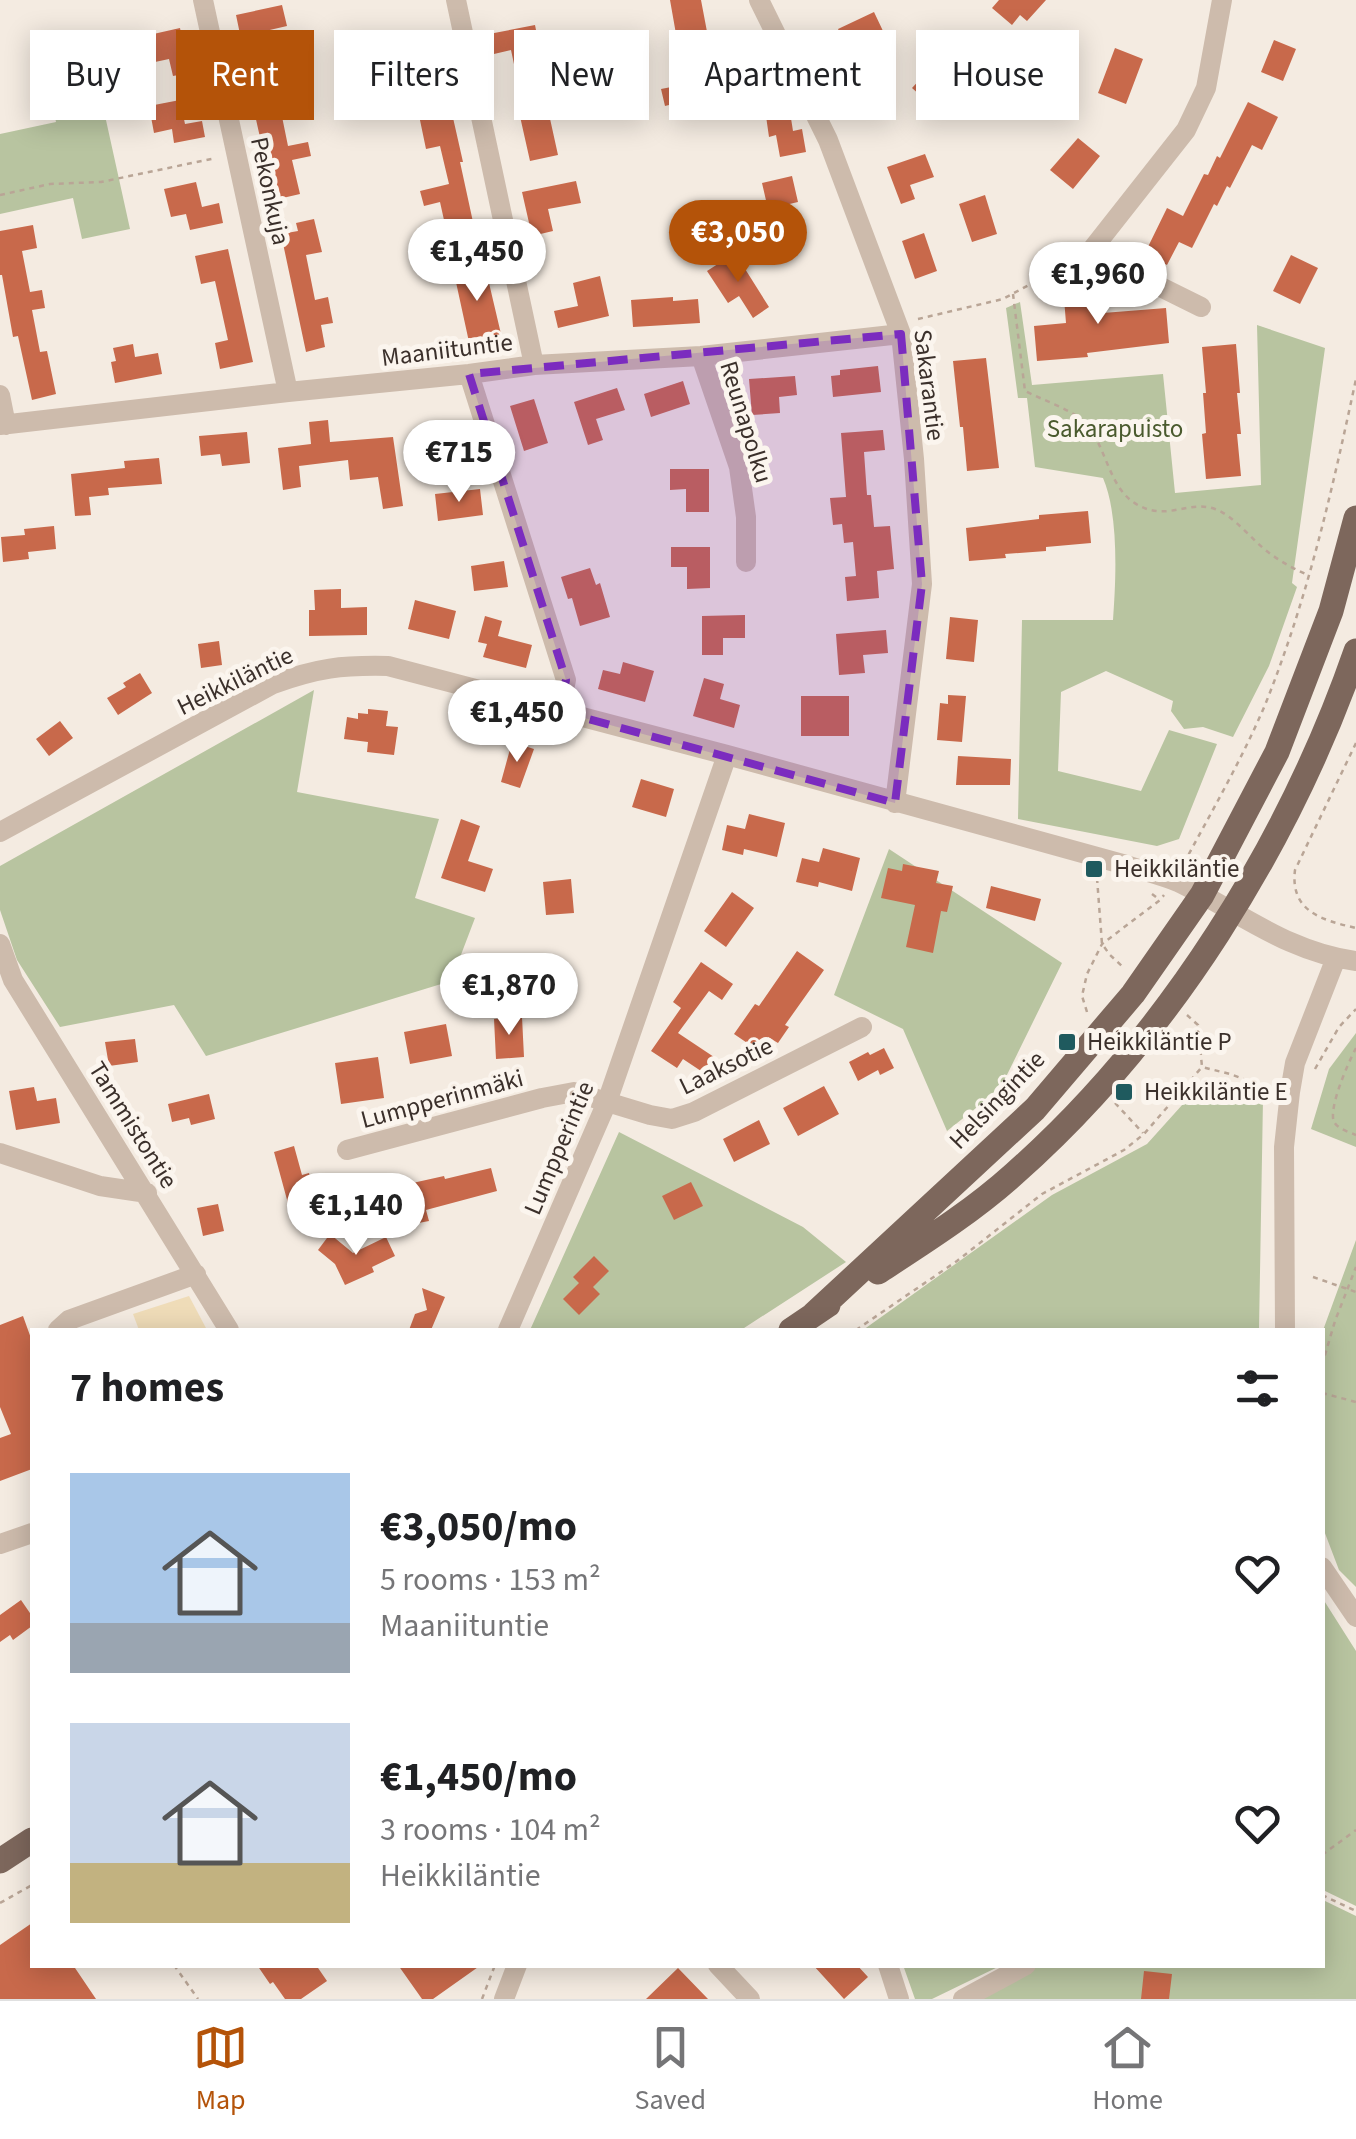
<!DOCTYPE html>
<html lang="en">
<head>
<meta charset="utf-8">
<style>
  :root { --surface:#fff; --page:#f6f6f6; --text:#202124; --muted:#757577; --line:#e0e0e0; --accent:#b45309 }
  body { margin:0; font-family:"Source Sans 3",sans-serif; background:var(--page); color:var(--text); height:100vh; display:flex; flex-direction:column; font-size:38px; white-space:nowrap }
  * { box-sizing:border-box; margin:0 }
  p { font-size:32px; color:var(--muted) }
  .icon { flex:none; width:55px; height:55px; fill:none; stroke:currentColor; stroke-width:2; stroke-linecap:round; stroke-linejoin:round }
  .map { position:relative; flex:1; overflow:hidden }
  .details { position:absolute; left:30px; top:1328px; width:1295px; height:640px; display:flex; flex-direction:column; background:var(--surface); border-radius:0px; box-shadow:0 5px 25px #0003 }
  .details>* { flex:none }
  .hud { position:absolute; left:30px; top:30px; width:1298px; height:90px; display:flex; gap:20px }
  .price { position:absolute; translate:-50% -85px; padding:0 22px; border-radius:35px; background:#fff; color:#222; font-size:32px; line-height:65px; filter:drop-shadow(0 2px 5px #0008) }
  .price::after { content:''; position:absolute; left:50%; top:60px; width:30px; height:22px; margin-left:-15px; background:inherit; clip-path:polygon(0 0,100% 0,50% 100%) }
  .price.current { background:var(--accent); color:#fff }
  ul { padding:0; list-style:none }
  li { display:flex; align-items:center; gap:30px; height:250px; padding:0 40px }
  li span { display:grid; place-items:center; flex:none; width:280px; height:200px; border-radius:0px; color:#555 }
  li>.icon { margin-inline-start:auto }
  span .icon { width:120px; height:120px; fill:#fffc; stroke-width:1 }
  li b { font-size:42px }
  h2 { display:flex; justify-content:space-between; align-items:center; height:120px; padding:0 40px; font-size:42px }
  .chip { padding:0 35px; border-radius:0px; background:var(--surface); box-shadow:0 5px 25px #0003; font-size:35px; line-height:90px }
  .chip.current { background:var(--accent); color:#fff }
  .tab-bar { display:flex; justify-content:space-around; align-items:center; height:140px; border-top:2px solid var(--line); background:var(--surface); font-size:28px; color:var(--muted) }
  .tab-bar a { display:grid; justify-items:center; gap:5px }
  .tab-bar .current { color:var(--accent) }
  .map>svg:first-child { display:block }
</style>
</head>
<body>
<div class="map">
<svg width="1356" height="1999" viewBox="0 0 1356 1999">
  <rect width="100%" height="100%" fill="#f4ebe1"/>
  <path fill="#b8c4a0" d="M 89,43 L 130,229 L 82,239 L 73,198 L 0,214 L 0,134 L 56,122 L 42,54 Z
    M 1020,302 L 1032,385 L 1163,374 L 1175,493 L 1261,485 L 1257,325 L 1325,348 L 1292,583 L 1297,587 L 1269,666 L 1233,737 L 1203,727 L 1184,729 L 1171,711 L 1173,701 L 1106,671 L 1061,692 L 1058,771 L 1141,791 L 1169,730 L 1217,744 L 1179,839 L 1157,846 L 1018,819 L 1022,620 L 1113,620 C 1116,580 1119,515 1103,478 L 1035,467 L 1027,398 L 1018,398 L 1006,308 Z
    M 314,690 L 297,792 L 439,819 L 415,898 L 475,918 L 451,981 L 206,1056 L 174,1005 L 60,1027 L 17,960 L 0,910 L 0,866 Z
    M 889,849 L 1062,963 L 1000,1089 L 947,1131 L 903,1029 L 834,995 Z
    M 1356,1033 L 1356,1147 L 1311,1129 L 1329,1069 Z
    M 1201,1084 L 1263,1099 L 1259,1330 L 863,1330 L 1052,1195 L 1147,1144 Z
    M 619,1132 L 803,1227 L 846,1262 L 741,1330 L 530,1330 Z
    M 1356,1240 L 1356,1587 L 1339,1570 L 1323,1528 L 1322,1333 Z
    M 1323,1599 L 1356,1651 L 1356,1906 L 1323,1890 Z
    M 1323,1900 L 1356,1916 L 1356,1999 L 974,1999 L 1034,1965 L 1322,1965 Z
    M 903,1965 L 1002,1965 L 932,1999 L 915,1999 Z"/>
  <path fill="#efdcb8" d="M 189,1296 L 207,1330 L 139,1330 L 133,1314 Z"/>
  <path fill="#c8694b" d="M 670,0 L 701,0 L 719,95 L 697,99 L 700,115 L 676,120 L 673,104 L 665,106 L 661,89 L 692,83 L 689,68 L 694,67 L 687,32 L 676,34 Z
    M 999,0 L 1046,0 L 1027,21 L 1020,15 L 1012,25 L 992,8 Z
    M 282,5 L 287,26 L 261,32 L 266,53 L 245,58 L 236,15 Z
    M 874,12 L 883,31 L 869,38 L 875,52 L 865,57 L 868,63 L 851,70 L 837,41 L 842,38 L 838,29 Z
    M 535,25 L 539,45 L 534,46 L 558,155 L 530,161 L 517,103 L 522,102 L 511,50 L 494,54 L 489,34 Z
    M 180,28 L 189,73 L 173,76 L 169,59 L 155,62 L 149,35 Z
    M 960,36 L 988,62 L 973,78 L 963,68 L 930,104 L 912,88 Z
    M 1274,40 L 1296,49 L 1283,81 L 1261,72 Z
    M 437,47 L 463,162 L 460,162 L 473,222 L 446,229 L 440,202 L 424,206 L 420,191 L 449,184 L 440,146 L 426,149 L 406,53 Z
    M 1115,48 L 1143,59 L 1126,104 L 1098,93 Z
    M 287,79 L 290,94 L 278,97 L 288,146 L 308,142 L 311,156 L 292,160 L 300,194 L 274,200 L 249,88 Z
    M 180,100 L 185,124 L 202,121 L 205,137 L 174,143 L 172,129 L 154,133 L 149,106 Z
    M 1248,102 L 1278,117 L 1262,150 L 1252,145 L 1230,188 L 1227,186 L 1217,206 L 1214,204 L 1192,248 L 1179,242 L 1167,265 L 1145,253 L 1167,208 L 1183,216 L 1204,174 L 1208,175 L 1217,156 L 1220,158 Z
    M 790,112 L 793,131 L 802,129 L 806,152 L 780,157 L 776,135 L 769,137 L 766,116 Z
    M 1078,138 L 1100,156 L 1073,189 L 1050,170 Z
    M 925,154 L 934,177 L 910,185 L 915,199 L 901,204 L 887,167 Z
    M 792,176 L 798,202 L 768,209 L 762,183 Z
    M 576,181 L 581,203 L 548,209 L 553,231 L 532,236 L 522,192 Z
    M 196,182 L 202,207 L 219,203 L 223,223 L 190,230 L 186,214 L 171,217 L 164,189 Z
    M 985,195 L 997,234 L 972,242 L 959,204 Z
    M 314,219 L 322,252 L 306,255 L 315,300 L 328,297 L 333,323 L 321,325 L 325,347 L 306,352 L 281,234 L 298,231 L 296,223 Z
    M 33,225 L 37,248 L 22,251 L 30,292 L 42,290 L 45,308 L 32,310 L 40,352 L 47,351 L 56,394 L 32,400 L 18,336 L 13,337 L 2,275 L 0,275 L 0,231 Z
    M 924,233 L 937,271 L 915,279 L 902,241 Z
    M 228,249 L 253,362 L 220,369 L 215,343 L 228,340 L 219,299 L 215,281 L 201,284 L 195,256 Z
    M 735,253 L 769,307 L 753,318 L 739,296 L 728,303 L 707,271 Z
    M 1291,255 L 1318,268 L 1300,304 L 1273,291 Z
    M 485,266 L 501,334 L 469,342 L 454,273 Z
    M 600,276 L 609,316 L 558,328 L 554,311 L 578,306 L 573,283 Z
    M 1101,283 L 1103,313 L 1166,308 L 1169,343 L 1087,353 L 1088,357 L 1037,361 L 1034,326 L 1066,323 L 1063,286 Z
    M 673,297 L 673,301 L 698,299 L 700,323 L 633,327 L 631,300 Z
    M 133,344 L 135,357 L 158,353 L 162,374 L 115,383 L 111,362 L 116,361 L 113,348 Z
    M 1236,344 L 1240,393 L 1237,393 L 1241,434 L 1237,434 L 1241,476 L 1206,479 L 1202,434 L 1206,433 L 1203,393 L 1206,393 L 1202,347 Z
    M 986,358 L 999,468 L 967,471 L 963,427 L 960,427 L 953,361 Z
    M 878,366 L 881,392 L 833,397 L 831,376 L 840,375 L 840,370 Z
    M 795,376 L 797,395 L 779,397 L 780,413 L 752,415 L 749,379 Z
    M 683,381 L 690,404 L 651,417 L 644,394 Z
    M 617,388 L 625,410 L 596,419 L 603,440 L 588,445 L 574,402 Z
    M 534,399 L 548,443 L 524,451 L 510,406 Z
    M 328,420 L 330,442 L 393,437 L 403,506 L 383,509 L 378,477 L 350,480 L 348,460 L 299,466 L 301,487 L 283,490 L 278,448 L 311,444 L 309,422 Z
    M 883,430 L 885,450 L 864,452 L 867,495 L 871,495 L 874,527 L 890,526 L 894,569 L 877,571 L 879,598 L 847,601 L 845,577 L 856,576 L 853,542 L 844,543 L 842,524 L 833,525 L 830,498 L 846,497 L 841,433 Z
    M 247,432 L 250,463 L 222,466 L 220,454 L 201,456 L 199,436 Z
    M 159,458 L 162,484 L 108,488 L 109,495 L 89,497 L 91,515 L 75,516 L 71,474 L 125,468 L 124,461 Z
    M 670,469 L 709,469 L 709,512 L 686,512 L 686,489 L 670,490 Z
    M 480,489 L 483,515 L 438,521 L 435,494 Z
    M 1088,511 L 1091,543 L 1046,547 L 1046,551 L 1005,554 L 1006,558 L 969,561 L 966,528 L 1039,519 L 1039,515 Z
    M 54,526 L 56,549 L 28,552 L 29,559 L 3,562 L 1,537 L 25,535 L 24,529 Z
    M 671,547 L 710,547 L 710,588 L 687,589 L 687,567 L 671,567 Z
    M 504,561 L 508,587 L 474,591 L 471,566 Z
    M 590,568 L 596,585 L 600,583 L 610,617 L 580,626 L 572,598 L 568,599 L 561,577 Z
    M 341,589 L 341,608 L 367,607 L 367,635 L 309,636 L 309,610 L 315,610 L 314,590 Z
    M 415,600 L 456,611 L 449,639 L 408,629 Z
    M 745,615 L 745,638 L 723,638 L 723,655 L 702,655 L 702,616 Z
    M 485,616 L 502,621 L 498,636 L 532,645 L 526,668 L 483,657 L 487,644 L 478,642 Z
    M 950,617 L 978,620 L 974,662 L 946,659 Z
    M 886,630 L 888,653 L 863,655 L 865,673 L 839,675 L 836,634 Z
    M 219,641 L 222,665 L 201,668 L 198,644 Z
    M 623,662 L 654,671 L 645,702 L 598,689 L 603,670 L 620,674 Z
    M 140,673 L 152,693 L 118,715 L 107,698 L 126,687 L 123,683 Z
    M 704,678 L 724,684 L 720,699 L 740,705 L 734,728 L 693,716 Z
    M 948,695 L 966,696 L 962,742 L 937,740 L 940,703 L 948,704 Z
    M 801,696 L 849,696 L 849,736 L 801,736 Z
    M 368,709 L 388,711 L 386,726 L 398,727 L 394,755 L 367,752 L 368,742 L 344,739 L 347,717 L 358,719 L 358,713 L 368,714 Z
    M 60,721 L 73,738 L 49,756 L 36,739 Z
    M 512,742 L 534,749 L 520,788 L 501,782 Z
    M 958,756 L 1011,759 L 1010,785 L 956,785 Z
    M 641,779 L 674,789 L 666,817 L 632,807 Z
    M 749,814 L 785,823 L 777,857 L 744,849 L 743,855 L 722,850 L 727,825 L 745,829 Z
    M 461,819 L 480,826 L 468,861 L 493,869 L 485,892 L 441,878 Z
    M 823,848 L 860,858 L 852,891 L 819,882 L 818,887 L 796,882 L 802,858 L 819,862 Z
    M 903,864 L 939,871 L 936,883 L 953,886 L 947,912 L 941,911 L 933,953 L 906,947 L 915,905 L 881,898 L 888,868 L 902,871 Z
    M 571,879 L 574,913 L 546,915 L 543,882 Z
    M 991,886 L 1041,899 L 1035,921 L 986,908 Z
    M 732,892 L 754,908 L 726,947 L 704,931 Z
    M 797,951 L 824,970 L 785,1025 L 789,1027 L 778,1043 L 768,1037 L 759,1051 L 734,1034 L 755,1004 L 759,1006 Z
    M 544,953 L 545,990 L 494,992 L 494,974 L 514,974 L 513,954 Z
    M 701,962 L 733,984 L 722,1000 L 709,991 L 678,1033 L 714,1057 L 704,1073 L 683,1059 L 677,1068 L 651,1051 L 681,1008 L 673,1002 Z
    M 522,1017 L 524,1057 L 496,1059 L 494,1019 Z
    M 446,1024 L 452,1056 L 410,1064 L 404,1032 Z
    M 135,1039 L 138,1062 L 109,1066 L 105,1042 Z
    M 884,1048 L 894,1068 L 880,1075 L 878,1070 L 858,1081 L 849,1062 L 868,1052 L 870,1055 Z
    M 378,1057 L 384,1098 L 341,1104 L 335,1063 Z
    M 824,1086 L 839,1114 L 798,1136 L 783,1108 Z
    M 34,1087 L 37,1101 L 56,1098 L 60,1123 L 16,1130 L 9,1091 Z
    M 209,1094 L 215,1119 L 191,1125 L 189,1118 L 172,1122 L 168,1104 Z
    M 759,1120 L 770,1144 L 734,1162 L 723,1139 Z
    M 294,1146 L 302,1175 L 309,1173 L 316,1199 L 289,1207 L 274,1152 Z
    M 491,1168 L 497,1191 L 426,1210 L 429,1221 L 408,1225 L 399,1186 L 444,1176 L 445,1179 Z
    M 691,1182 L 703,1206 L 674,1220 L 662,1196 Z
    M 218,1204 L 224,1231 L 203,1236 L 197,1208 Z
    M 330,1234 L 353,1253 L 386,1237 L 395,1256 L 372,1267 L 374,1272 L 345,1285 L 335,1264 L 318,1250 Z
    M 594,1256 L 609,1271 L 593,1287 L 600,1294 L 579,1315 L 563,1299 L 579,1283 L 573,1277 Z
    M 422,1288 L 445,1297 L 431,1330 L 409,1330 L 415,1314 L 427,1310 Z
    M 23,1316 L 32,1341 L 32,1469 L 0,1481 L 0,1438 L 11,1434 L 0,1407 L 0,1325 Z
    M 21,1600 L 32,1616 L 32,1626 L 13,1640 L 10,1635 L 0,1642 L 0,1615 Z
    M 32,1923 L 32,1965 L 73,1965 L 96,1999 L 0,1999 L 0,1945 Z
    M 257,1965 L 316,1965 L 327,1981 L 301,1999 L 285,1999 L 273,1982 L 270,1984 Z
    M 398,1965 L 481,1965 L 433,1999 L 422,1999 Z
    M 813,1965 L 857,1965 L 868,1977 L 844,1999 Z
    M 678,1968 L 708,1999 L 646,1999 Z
    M 1144,1971 L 1172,1974 L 1169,1999 L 1141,1999 Z"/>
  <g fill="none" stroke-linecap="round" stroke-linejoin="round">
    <path stroke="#b9a596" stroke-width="2.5" stroke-dasharray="5 5" stroke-linecap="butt" d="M 0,195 L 50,184 L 101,182 L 216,158
      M 1013,294 L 1025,391 C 1042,400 1074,410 1086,424 C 1106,446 1108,484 1133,502 C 1165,524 1187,499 1215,509 C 1233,515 1252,540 1268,552 C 1281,562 1294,569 1308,575
      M 918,319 L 1003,299 L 1073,261
      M 1356,743 L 1295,870 C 1290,911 1321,920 1356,928
      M 1184,863 C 1212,811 1242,759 1265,705 C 1308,598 1332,491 1356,379
      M 1097,878 L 1102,944 L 1110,955 L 1123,967
      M 1152,894 L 1160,900
      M 1087,1012 L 1082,996 L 1087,974 L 1102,944 L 1160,900 L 1164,895
      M 1187,1015 L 1198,1025 L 1202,1067 L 1230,1074 L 1273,1090
      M 1356,1048 C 1349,1061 1328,1108 1334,1122 C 1338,1129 1349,1132 1356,1135
      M 1315,1069 L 1339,1027 L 1356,1009
      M 1115,1103 L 1143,1133
      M 1313,1277 L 1356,1292
      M 856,1330 L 957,1261 L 1042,1194 L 1124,1150 L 1144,1134 L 1202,1067
      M 1322,1365 L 1335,1321 L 1356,1267
      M 1322,1393 L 1356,1402
      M 1322,1855 L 1356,1830
      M 1322,1895 L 1356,1911
      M 0,1903 L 32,1885
      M 174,1965 L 198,1999
      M 482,1999 L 495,1965"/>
    <path stroke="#cdbbac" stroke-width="20" d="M 203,0 L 288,392
      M 456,0 L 534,365
      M 759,0 L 828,140 L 901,334 L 914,459 L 922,584 L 895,803
      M 1201,307 L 1090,252 L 1186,130 L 1206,88 L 1222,0
      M 701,356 L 739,467 L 746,517 L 746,562
      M 469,374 L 566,680 L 559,711
      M 0,395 L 6,425
      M 0,425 L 288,392 L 469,374 L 534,365 L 701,356 L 901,334
      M 0,832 L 273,684 C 318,668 341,665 388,666 L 727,755 L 1126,865 C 1143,871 1162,875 1178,882 C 1238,911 1289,953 1356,961
      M 0,944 L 13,980 L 229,1330
      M 347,1150 L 542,1098 L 574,1092 L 650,1115 L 672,1119 L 694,1112 L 862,1027
      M 0,1153 L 100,1186 L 147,1193
      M 58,1330 L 69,1320 L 196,1274
      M 508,1330 L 607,1102 L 727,755
      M 1285,1330 L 1284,1147 L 1290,1092 L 1295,1063 L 1336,958
      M 0,1544 L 32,1533
      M 1322,1567 L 1356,1617
      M 718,1965 L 750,1999
      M 888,1965 L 899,1999
      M 504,1999 L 517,1965
      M 963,1999 L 1026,1965"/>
    <path stroke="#7d675c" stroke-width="25" d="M 878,1272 C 924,1242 973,1211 1014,1174 C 1168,1038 1289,844 1356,651
      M 814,1314 L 1035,1109 L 1133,994 L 1202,895 L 1277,752 L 1331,611 L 1356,518
      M 791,1330 L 828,1305
      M 0,1861 L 32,1840"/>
  </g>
  <path fill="#7b2cbf" fill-opacity="0.2" stroke="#7b2cbf" stroke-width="8" stroke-dasharray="20 12" stroke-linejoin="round" d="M 901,334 L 922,584 L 895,803 L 559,711 L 566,680 L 469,374 Z"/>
  <g fill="#1f5a5e" stroke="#fbf5ee" stroke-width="4">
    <rect x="1084" y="859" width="20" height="20" rx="5"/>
    <rect x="1057" y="1032" width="20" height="20" rx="5"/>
    <rect x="1114" y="1082" width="20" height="20" rx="5"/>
  </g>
  <g text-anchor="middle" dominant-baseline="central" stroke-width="10" stroke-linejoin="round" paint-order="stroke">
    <g font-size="25" fill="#3b302b" stroke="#fbf5ee">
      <text transform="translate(270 191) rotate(78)">Pekonkuja</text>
      <text transform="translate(447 350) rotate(-7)">Maaniituntie</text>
      <text transform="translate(929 385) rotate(83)">Sakarantie</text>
      <text transform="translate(746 422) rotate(73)">Reunapolku</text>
      <text transform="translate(235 681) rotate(-26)">Heikkiläntie</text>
      <text transform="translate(726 1066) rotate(-26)">Laaksotie</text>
      <text transform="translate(442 1099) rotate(-15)">Lumpperinmäki</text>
      <text transform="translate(997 1100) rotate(-46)">Helsingintie</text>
      <text transform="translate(133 1125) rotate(58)">Tammistontie</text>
      <text transform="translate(559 1148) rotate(-67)">Lumpperintie</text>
    </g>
    <g font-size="25" fill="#4a5a2e" stroke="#fbf5ee">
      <text x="1115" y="429">Sakarapuisto</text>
    </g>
    <g font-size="25" fill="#3b302b" stroke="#fbf5ee" text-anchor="start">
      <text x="1114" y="869">Heikkiläntie</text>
      <text x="1087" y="1042">Heikkiläntie P</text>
      <text x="1144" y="1092">Heikkiläntie E</text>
    </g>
  </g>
</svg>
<b class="price current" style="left:738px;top:285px">€3,050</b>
<b class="price" style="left:477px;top:304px">€1,450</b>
<b class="price" style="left:1098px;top:327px">€1,960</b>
<b class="price" style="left:459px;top:505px">€715</b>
<b class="price" style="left:517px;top:765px">€1,450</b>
<b class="price" style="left:509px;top:1038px">€1,870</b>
<b class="price" style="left:356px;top:1258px">€1,140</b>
<div class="hud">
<a class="chip">Buy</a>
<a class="chip current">Rent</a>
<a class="chip">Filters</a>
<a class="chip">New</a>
<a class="chip">Apartment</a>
<a class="chip">House</a>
</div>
<section class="details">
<h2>7 homes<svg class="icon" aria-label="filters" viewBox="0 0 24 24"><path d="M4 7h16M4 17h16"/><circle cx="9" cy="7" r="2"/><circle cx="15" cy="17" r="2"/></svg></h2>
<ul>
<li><span style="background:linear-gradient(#a9c7e8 75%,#9aa5b1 0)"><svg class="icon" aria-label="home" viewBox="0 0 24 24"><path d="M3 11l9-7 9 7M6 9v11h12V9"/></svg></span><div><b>€3,050/mo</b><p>5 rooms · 153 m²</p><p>Maaniituntie</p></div><svg class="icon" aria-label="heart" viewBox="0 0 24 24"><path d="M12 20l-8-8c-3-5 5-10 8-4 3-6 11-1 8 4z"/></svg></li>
<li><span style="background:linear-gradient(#c9d6e8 70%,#c2b280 0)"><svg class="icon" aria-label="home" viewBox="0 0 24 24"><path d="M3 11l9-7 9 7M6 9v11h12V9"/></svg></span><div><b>€1,450/mo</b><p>3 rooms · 104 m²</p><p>Heikkiläntie</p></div><svg class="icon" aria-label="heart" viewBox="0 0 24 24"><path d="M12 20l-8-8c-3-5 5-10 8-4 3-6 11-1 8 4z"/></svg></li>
</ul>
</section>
</div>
<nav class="tab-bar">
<a class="current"><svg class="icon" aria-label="map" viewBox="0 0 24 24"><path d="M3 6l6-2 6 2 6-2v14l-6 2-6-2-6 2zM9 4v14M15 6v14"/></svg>Map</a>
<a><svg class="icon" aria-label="saved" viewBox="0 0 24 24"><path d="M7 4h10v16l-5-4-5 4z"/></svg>Saved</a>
<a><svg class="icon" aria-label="home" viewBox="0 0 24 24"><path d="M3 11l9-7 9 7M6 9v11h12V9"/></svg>Home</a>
</nav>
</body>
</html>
